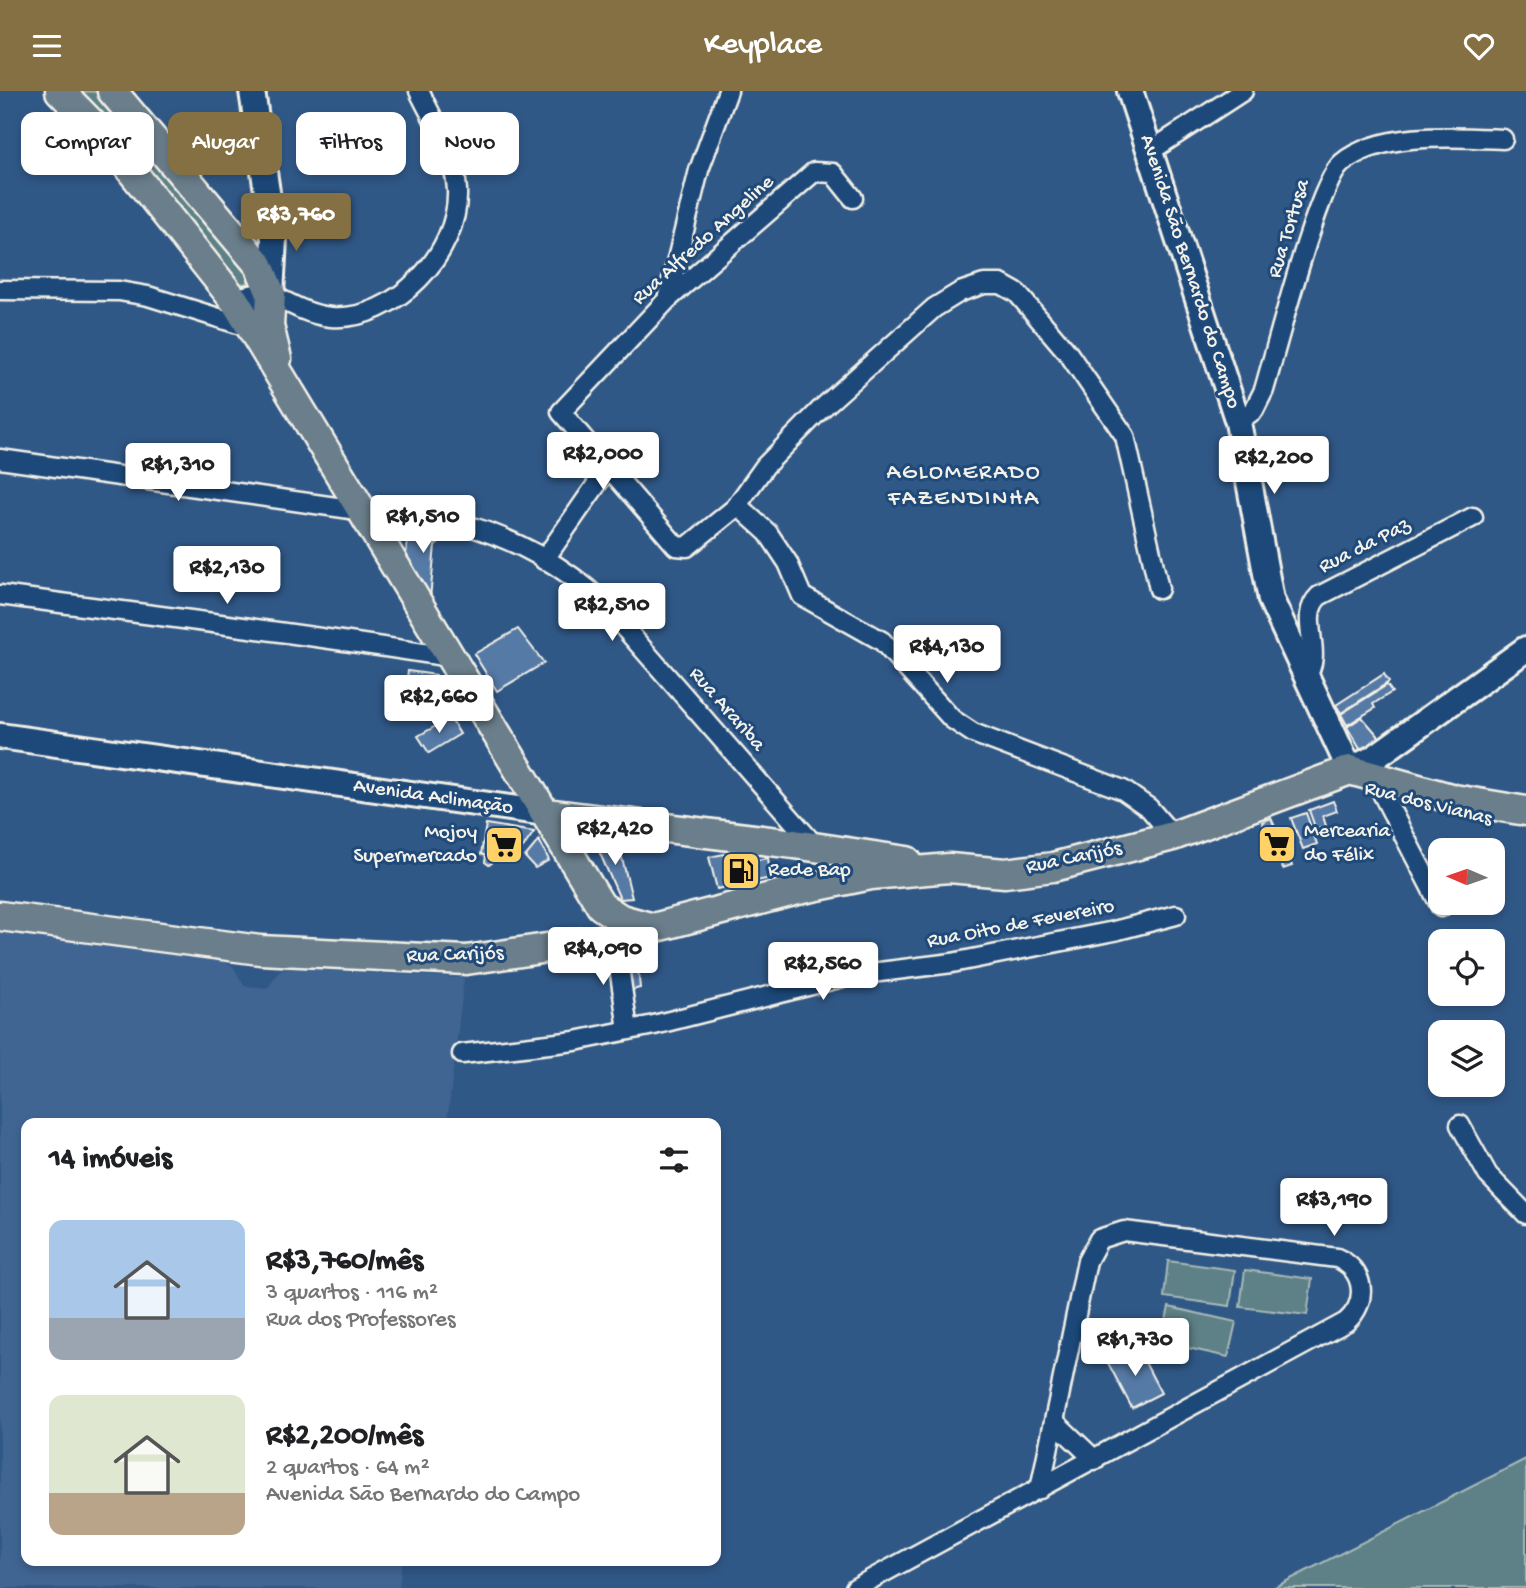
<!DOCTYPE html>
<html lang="pt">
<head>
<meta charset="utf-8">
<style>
  :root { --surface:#fff; --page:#f6f6f6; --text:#202124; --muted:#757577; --accent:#847042 }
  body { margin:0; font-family:"Gochi Hand",sans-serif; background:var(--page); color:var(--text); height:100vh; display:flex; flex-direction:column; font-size:26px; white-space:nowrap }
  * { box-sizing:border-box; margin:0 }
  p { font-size:23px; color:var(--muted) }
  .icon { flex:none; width:38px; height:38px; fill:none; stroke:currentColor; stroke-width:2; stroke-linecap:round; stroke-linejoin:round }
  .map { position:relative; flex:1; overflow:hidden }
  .details { position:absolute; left:21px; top:1027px; width:700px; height:448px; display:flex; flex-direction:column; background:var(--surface); border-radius:14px; box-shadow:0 4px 10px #0003 }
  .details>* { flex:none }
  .banner { position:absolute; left:21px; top:21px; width:700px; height:63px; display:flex; gap:14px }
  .needle { width:46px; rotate:272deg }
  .buttons { position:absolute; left:1428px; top:747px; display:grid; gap:14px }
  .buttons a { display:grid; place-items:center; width:77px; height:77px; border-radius:14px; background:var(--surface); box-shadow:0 4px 10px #0003; font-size:35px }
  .price { position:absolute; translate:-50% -60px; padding:0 16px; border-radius:7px; background:#fff; color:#222; font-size:23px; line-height:46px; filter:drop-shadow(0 2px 4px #0008) }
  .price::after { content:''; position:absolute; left:50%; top:42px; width:21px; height:16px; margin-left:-10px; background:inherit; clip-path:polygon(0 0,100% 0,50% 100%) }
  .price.on { background:var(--accent); color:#fff }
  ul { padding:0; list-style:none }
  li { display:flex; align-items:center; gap:21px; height:175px; padding:0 28px }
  li span { display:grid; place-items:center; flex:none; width:196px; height:140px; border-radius:14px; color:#555 }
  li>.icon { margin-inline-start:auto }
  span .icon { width:84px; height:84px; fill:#fffc; stroke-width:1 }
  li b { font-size:30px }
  h2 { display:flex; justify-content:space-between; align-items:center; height:84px; padding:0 28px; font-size:30px }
  .pill { padding:0 24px; border-radius:14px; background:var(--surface); box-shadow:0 4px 10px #0003; font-size:24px; line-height:63px }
  .pill.on { background:var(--accent); color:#fff }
  header { display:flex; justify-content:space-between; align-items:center; height:91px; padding:0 28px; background:var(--accent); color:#fff; font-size:32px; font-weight:600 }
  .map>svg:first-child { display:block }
</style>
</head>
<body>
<header><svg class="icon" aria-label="menu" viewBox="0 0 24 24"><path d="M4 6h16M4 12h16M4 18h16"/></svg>Keyplace<svg class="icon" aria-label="heart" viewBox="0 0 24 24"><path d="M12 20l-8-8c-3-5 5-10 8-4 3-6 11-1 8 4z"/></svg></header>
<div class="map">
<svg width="1526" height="1497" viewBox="0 0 1526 1497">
  <rect width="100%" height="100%" fill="#305887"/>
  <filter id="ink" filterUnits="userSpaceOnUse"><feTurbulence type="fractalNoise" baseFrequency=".0143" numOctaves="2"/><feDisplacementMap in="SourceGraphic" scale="14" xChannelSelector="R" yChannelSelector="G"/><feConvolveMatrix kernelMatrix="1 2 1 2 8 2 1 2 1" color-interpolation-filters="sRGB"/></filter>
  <g filter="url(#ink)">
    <path fill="#406592" d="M 0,839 L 221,870 L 233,875 L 244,895 L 268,897 L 279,881 L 286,877 L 464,887 L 447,1032 L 26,1032 L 26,1470 L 402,1470 L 399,1497 L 0,1497 Z"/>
    <path fill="#5d8186" stroke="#a8b9b7" stroke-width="2" d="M 72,0 L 102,1 L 205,133 L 241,167 L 250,187 L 247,192 L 236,194 Z
      M 1168,1170 L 1235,1179 L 1230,1215 L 1164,1206 Z
      M 1245,1179 L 1312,1188 L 1307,1224 L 1240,1216 Z
      M 1169,1216 L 1236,1231 L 1228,1266 L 1161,1251 Z
      M 1526,1368 L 1526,1497 L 1273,1497 Z"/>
    <path fill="#577aa6" stroke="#f4f1e8" stroke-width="2" d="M 410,437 L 440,443 L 438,453 L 435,454 L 430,508 L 406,463 Z
      M 518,538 L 544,572 L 497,600 L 474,563 Z
      M 408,580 L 436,584 L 450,604 L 429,618 L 401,626 Z
      M 1384,583 L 1389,591 L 1341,622 L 1336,614 Z
      M 1387,594 L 1392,601 L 1373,613 L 1375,617 L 1347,634 L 1341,623 Z
      M 1362,626 L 1381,648 L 1360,658 L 1347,636 Z
      M 450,627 L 460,643 L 429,662 L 418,645 Z
      M 1333,710 L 1337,720 L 1323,725 L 1326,735 L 1316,739 L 1309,719 Z
      M 1306,722 L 1317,753 L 1303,758 L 1291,727 Z
      M 1271,727 L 1292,775 L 1283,778 L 1262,731 Z
      M 486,733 L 534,741 L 522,758 L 514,758 L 506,771 L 493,771 L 489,774 L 485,771 L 486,765 L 481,763 Z
      M 539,749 L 549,769 L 535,777 L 525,766 Z
      M 594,749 L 618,751 L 632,807 L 620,808 Z
      M 724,763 L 730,774 L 768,767 L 771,787 L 717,798 L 709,766 Z
      M 636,859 L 640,897 L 632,899 L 627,860 Z
      M 1137,1256 L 1161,1302 L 1132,1317 L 1108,1272 Z"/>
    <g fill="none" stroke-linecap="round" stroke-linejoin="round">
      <g stroke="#f4f1e8" stroke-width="23">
        <path id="street" d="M 1149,61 L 1243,0
          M 853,107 L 833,82 L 814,81 L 667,209 L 561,321 L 676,455 L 687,456 L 735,417 L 765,375 L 821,318 L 934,217 L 960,201 L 984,193 L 1001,193 L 1017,202 L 1068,262 L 1125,345 L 1159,498
          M 0,199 L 119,200 L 148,205 L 251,237
          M 271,203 C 290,213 309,224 331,226 C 394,231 460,162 457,99 C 455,64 434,31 419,0
          M 667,209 L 699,79 L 728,0
          M 1238,331 L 1254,319 L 1264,299 C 1276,259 1318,91 1342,72 C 1381,40 1456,46 1503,48
          M 0,368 L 469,435 C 516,449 565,475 601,510 L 816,756
          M 737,414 L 768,442 L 788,472 L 802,505 L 882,550 L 952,628 L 973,642 L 1123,699 L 1149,717 L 1173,745
          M 544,469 L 608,377
          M 0,504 C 150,524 300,542 449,566
          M 1305,587 C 1326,561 1296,527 1319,505 L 1473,426
          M 1383,704 L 1441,816
          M 615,847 L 628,939
          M 462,963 L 575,950 L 654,934 L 847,885 L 952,872 L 1114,840 L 1176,824
          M 1460,1034 L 1488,1084 L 1526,1123
          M 1054,1330 L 1095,1369
          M 855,1497 L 1346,1231 C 1369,1211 1365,1179 1337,1167 L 1124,1140 L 1099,1148 L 1087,1170 L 1040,1398"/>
      </g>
      <g stroke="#f4f1e8" stroke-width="30">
        <path id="secondary" d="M 1130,0 L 1238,331 L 1271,509 L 1350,679 L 1374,667 L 1526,558
          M 235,210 L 271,203 L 274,148 L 252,0
          M 0,645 L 546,722"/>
      </g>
      <g stroke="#f4f1e8" stroke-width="33">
        <path id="primary" d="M 60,0 L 103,44 L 235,210 L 601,815 L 621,828 L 653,837
          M 112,0 L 259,174 L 271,203 L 269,235 L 277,268
          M 546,722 L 794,753 L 907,770
          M 0,825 L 260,859 L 466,869 L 615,847 L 798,799 L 871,784 L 949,777 L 1005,782 L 1053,776 L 1173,745 L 1350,679 L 1454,708 L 1526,720"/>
      </g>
      <use href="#street" stroke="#1f4a7a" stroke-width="18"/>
      <use href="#secondary" stroke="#1f4a7a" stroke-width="24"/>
      <use href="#primary" stroke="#6b7e8b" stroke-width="28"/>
    </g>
  </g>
  <defs>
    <g id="supermarket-square" transform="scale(2.0125)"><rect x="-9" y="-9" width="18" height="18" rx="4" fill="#ffd166" stroke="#1f4a7a"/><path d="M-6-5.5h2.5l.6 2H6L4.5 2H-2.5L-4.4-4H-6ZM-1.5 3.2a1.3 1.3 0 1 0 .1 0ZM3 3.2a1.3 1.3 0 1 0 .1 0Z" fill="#111"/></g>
    <g id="fuel-square" transform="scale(2.0125)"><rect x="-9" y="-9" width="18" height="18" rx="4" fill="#ffd166" stroke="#1f4a7a"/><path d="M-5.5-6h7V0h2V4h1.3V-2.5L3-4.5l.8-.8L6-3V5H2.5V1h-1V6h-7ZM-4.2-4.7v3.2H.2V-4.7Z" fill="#111"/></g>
  </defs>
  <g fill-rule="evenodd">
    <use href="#supermarket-square" x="1277" y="753"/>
    <use href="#supermarket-square" x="504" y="754"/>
    <use href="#fuel-square" x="741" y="780"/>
  </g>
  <g text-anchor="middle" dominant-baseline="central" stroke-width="6" stroke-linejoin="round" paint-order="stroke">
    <g font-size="21" fill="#f4f1e8" stroke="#1f4a7a">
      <text transform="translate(1290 138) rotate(-73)">Rua Tortusa</text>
      <text transform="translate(704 150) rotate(-42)">Rua Alfredo Angeline</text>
      <text transform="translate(1189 181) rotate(72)">Avenida São Bernardo do Campo</text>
      <text transform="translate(1365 456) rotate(-27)">Rua da Paz</text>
      <text transform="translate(726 619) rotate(49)">Rua Arariba</text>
      <text transform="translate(433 707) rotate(8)">Avenida Aclimação</text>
      <text transform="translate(1428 714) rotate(14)">Rua dos Vianas</text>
      <text transform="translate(1074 768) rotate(-12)">Rua Carijós</text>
      <text transform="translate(1021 834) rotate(-11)">Rua Oito de Fevereiro</text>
      <text transform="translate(455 865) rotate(-2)">Rua Carijós</text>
    </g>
    <g font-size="21" fill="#f4f1e8" stroke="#1f4a7a" text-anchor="start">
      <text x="1304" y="741">Mercearia<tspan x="1304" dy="24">do Félix</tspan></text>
      <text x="477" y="742" text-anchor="end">Mojoy<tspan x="477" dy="24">Supermercado</tspan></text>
      <text x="768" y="780">Rede Bap</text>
    </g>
    <g font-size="23" letter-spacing="2" fill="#f4f1e8" stroke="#1f4a7a">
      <text x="964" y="382">AGLOMERADO<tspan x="964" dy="26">FAZENDINHA</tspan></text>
    </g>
  </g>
</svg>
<div class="buttons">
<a><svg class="needle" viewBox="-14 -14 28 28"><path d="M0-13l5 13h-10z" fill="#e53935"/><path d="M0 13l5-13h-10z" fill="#757577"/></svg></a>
<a><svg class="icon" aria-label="locate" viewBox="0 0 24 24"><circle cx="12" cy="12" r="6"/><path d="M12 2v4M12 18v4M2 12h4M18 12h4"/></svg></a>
<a><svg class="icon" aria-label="layers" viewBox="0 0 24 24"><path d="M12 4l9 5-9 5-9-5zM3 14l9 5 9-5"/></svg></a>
</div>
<b class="price on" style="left:296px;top:162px">R$3,760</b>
<b class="price" style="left:603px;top:401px">R$2,000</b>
<b class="price" style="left:1274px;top:405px">R$2,200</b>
<b class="price" style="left:178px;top:412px">R$1,310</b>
<b class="price" style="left:423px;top:464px">R$1,510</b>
<b class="price" style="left:227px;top:515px">R$2,130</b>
<b class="price" style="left:612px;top:552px">R$2,510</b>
<b class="price" style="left:947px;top:594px">R$4,130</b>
<b class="price" style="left:439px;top:644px">R$2,660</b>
<b class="price" style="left:615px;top:776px">R$2,420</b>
<b class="price" style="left:603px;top:896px">R$4,090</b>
<b class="price" style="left:823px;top:911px">R$2,560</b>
<b class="price" style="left:1334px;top:1147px">R$3,190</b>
<b class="price" style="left:1135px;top:1287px">R$1,730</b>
<div class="banner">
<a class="pill">Comprar</a>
<a class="pill on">Alugar</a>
<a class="pill">Filtros</a>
<a class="pill">Novo</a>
</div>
<section class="details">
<h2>14 imóveis<svg class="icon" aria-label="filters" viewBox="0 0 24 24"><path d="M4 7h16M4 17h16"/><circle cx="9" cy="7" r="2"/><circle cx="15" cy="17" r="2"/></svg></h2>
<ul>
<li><span style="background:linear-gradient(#a9c7e8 70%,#9aa5b1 0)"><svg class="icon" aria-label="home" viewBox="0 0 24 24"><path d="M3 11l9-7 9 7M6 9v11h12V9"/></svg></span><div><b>R$3,760/mês</b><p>3 quartos · 116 m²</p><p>Rua dos Professores</p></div></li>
<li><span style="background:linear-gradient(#dfe7d0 70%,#b9a48a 0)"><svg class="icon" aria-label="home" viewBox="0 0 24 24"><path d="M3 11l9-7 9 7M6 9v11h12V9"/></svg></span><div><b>R$2,200/mês</b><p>2 quartos · 64 m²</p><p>Avenida São Bernardo do Campo</p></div></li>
</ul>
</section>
</div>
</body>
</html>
